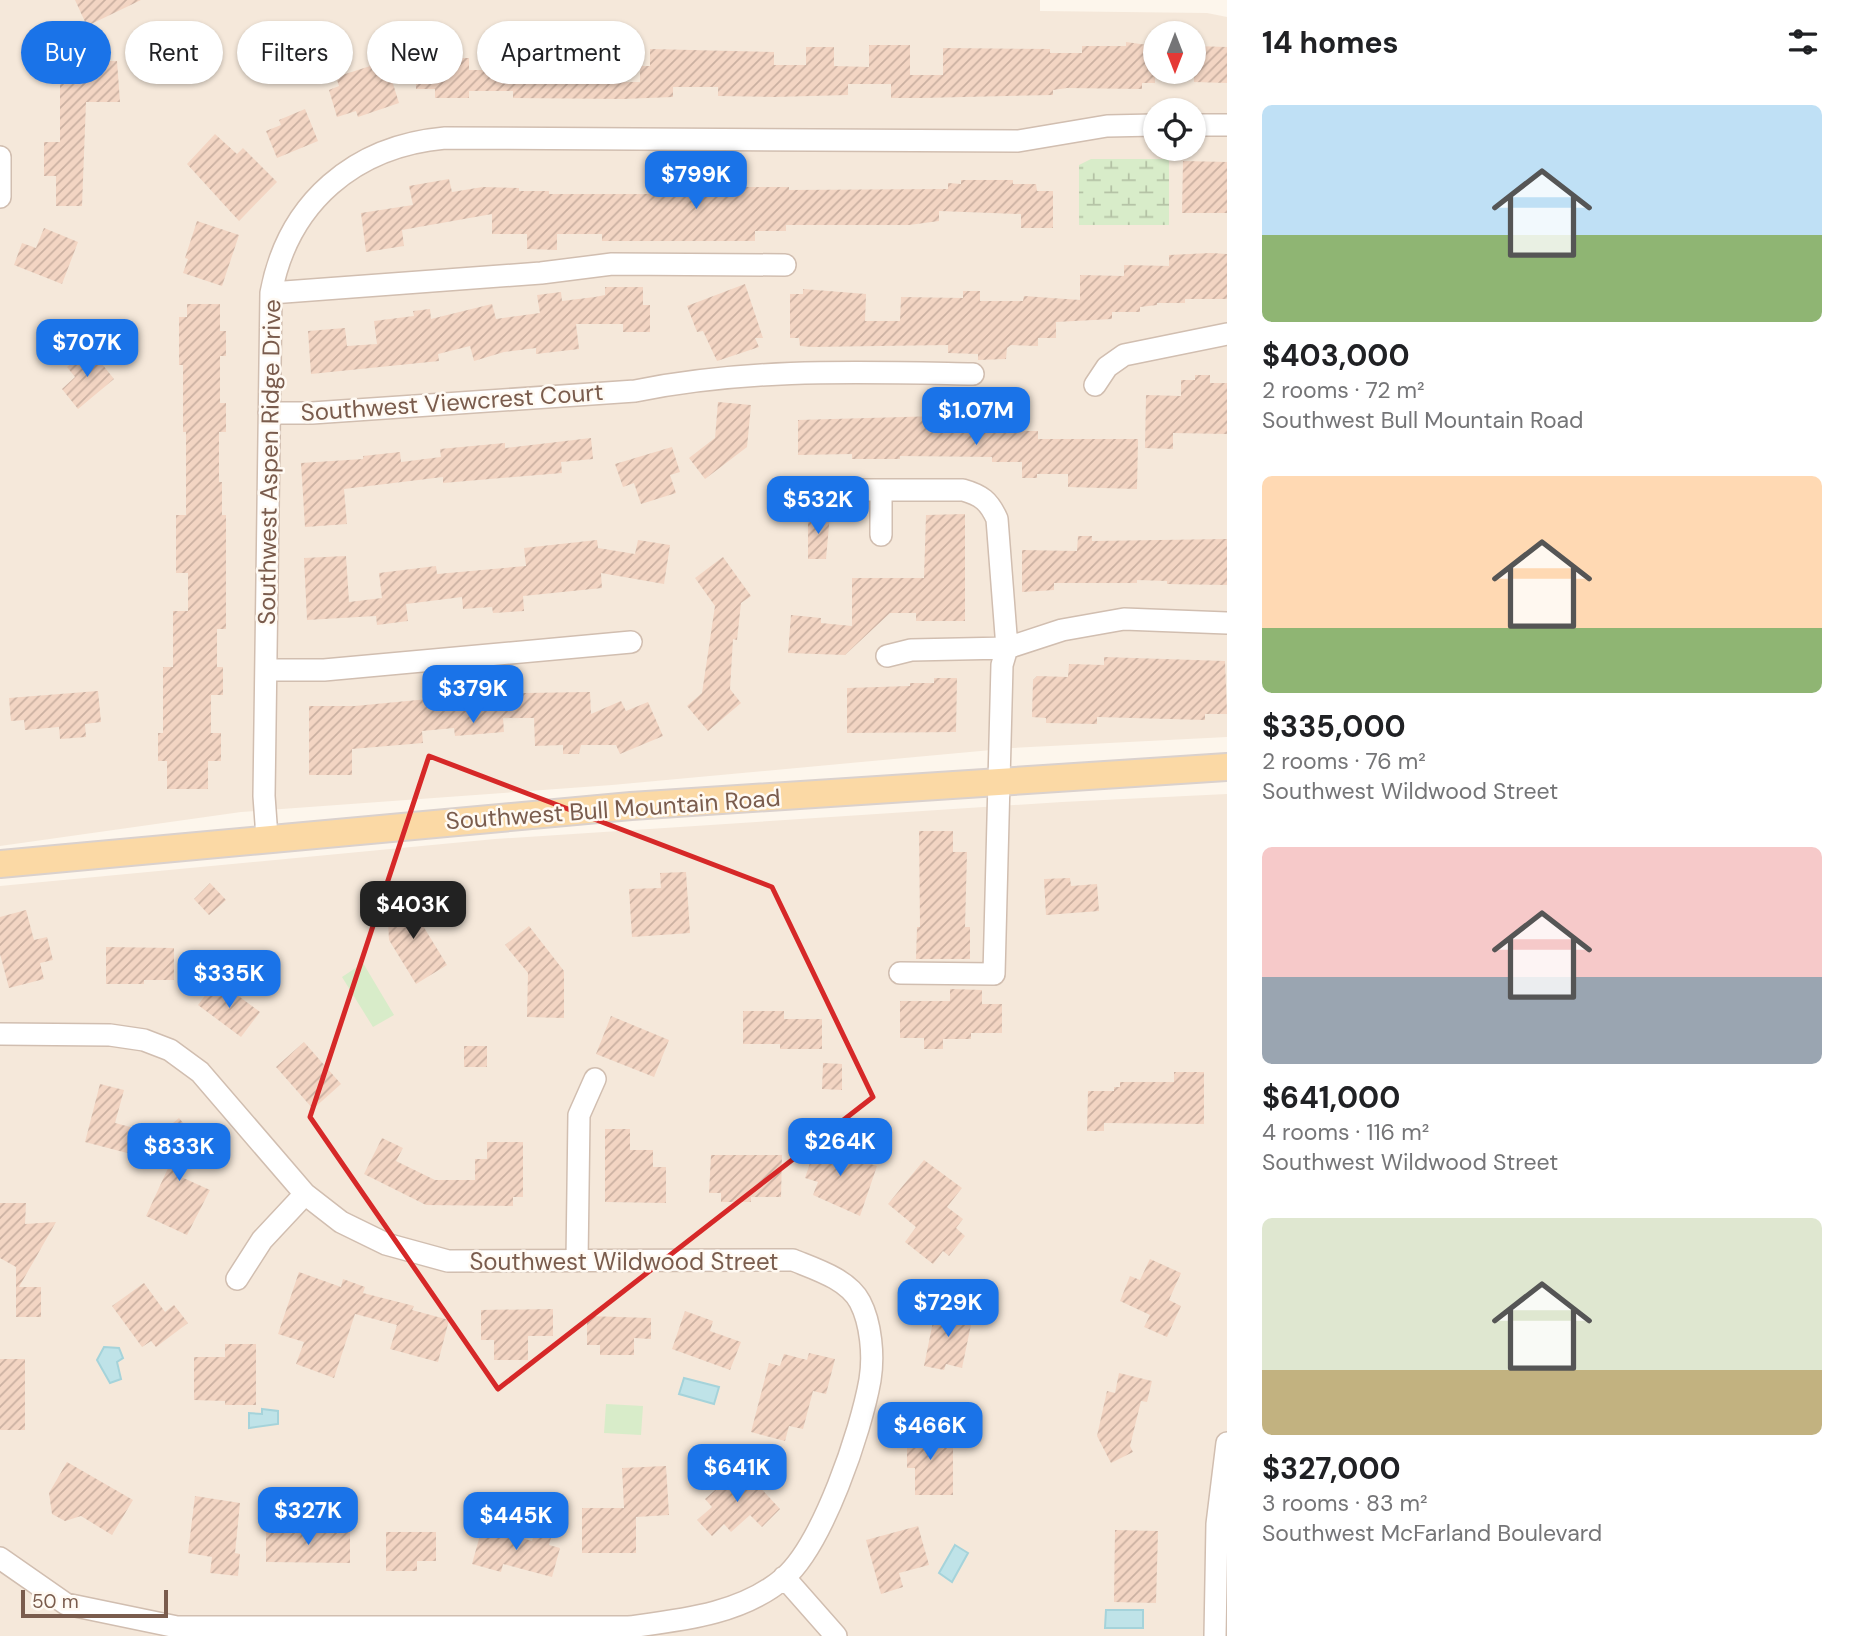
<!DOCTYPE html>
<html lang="en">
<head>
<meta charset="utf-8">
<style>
  :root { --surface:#fff; --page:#f2f2f2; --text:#202124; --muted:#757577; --accent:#1a73e8 }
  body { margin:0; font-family:"DM Sans",sans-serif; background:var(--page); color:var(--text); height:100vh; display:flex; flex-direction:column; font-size:26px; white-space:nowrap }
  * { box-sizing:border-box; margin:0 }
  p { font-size:23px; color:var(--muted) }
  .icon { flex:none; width:38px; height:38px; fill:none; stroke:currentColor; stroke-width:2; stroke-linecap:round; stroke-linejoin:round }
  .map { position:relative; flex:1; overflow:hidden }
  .drawer { display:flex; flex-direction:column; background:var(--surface); width:630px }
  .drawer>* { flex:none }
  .banner { position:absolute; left:21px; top:21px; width:665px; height:63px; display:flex; gap:14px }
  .needle { width:46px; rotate:180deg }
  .buttons { position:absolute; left:1143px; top:21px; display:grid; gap:14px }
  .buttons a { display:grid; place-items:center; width:63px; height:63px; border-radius:50%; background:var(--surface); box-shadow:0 2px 5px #0004; font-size:35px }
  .scale { position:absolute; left:21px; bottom:18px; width:147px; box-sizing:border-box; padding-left:7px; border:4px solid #7a5c4d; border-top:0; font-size:19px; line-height:24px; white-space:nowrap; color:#7a5c4d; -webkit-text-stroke:5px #fffaf3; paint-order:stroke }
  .price { position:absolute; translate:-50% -60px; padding:0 16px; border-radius:14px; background:var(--accent); color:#fff; font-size:23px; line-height:46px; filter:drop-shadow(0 2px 4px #0008) }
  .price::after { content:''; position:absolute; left:50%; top:42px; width:21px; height:16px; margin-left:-10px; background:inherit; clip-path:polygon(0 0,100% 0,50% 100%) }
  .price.selected { background:#222; color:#fff }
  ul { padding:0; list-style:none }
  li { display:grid; align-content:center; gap:14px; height:371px; padding:0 35px }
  li span { display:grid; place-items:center; height:217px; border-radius:10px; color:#555 }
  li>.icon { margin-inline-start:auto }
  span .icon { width:126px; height:126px; fill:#fffc; stroke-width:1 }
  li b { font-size:30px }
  h2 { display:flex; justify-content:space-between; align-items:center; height:84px; padding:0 35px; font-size:30px }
  .pill { padding:0 24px; border-radius:32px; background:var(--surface); box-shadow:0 2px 5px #0004; font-size:24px; line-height:63px }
  .pill.selected { background:var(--accent); color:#fff }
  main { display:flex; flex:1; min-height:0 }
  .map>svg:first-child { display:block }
</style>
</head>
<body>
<main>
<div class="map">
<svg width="1227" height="1636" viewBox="0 0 1227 1636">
  <defs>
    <pattern id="wetland-marsh" width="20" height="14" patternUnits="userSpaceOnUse" patternTransform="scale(1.75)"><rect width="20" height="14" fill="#d8ecc9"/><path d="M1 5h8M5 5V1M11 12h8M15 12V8" fill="none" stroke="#b4c2a5"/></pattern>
    <pattern id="building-hatch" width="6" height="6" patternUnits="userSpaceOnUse" patternTransform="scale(1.75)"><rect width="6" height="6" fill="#f3d5c3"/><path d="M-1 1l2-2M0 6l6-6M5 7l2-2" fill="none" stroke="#cab0a1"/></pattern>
  </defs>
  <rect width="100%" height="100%" fill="#fdf6ec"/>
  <path fill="#f5e8da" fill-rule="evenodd" d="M 0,0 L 1040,0 L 1040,11 L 1207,13 L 1227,17 L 1227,737 L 1013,748 L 612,785 L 241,812 L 0,846 ZM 1155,33 L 1194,33 L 1194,72 L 1155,72 ZM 1155,110 L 1194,110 L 1194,149 L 1155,149 Z
    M 1227,794 L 1227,1636 L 0,1636 L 0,886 L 495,839 L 1062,802 Z"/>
  <path fill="url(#wetland-marsh)" d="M 1091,159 L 1169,159 L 1169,225 L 1079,225 L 1079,165 Z"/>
  <path fill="#d8ecc9" d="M 363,963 L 394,1015 L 373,1027 L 342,977 Z
    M 606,1404 L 643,1406 L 641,1435 L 604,1433 Z"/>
  <path fill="#bfe3e8" stroke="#a5d3da" stroke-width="2" d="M 104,1347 L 119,1348 L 123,1358 L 117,1362 L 121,1379 L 110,1383 L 97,1360 Z
    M 684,1378 L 719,1387 L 714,1404 L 679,1394 Z
    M 262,1409 L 278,1411 L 278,1424 L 249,1428 L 249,1413 L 262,1414 Z
    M 488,1505 L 506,1506 L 509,1509 L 507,1516 L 488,1523 L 479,1522 L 478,1511 Z
    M 955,1545 L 968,1553 L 952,1582 L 939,1573 Z
    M 1106,1610 L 1143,1610 L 1143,1628 L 1105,1628 Z"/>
  <path fill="url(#building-hatch)" d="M 75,0 L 141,0 L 87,26 Z
    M 1126,42 L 1155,46 L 1155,83 L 1142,83 L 1142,89 L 1067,88 L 1053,90 L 1053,95 L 922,98 L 891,98 L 891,84 L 848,84 L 848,95 L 774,97 L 718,96 L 718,87 L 673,87 L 673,97 L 623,99 L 513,98 L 513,91 L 469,91 L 469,98 L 435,98 L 435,89 L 416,89 L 416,48 L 453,48 L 453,58 L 469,58 L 469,70 L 513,70 L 513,56 L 549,57 L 549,65 L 608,65 L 608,82 L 640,82 L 640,66 L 650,66 L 650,49 L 774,52 L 774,65 L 806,65 L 806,47 L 834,47 L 834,66 L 869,67 L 869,45 L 910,45 L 910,75 L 943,75 L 943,48 L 1050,49 L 1050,53 L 1082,53 L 1082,46 L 1126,46 Z
    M 1194,46 L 1227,47 L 1227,83 L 1194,82 Z
    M 73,51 L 110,51 L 110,61 L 117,61 L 120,102 L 86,102 L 82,206 L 56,206 L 56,176 L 44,176 L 44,142 L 60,142 L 60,80 L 73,80 Z
    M 386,61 L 399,103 L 358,117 L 356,111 L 337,117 L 329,90 L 339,86 L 336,77 Z
    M 305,109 L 318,141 L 277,158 L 266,131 L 281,125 L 279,120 Z
    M 215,134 L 237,154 L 243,148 L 277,182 L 239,221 L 187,164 Z
    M 1183,161 L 1227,162 L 1227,213 L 1182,213 Z
    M 449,179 L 452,192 L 483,187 L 519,188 L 519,191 L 549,191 L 549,194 L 721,194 L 721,187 L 789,187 L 789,190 L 948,189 L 948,183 L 961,184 L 961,180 L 1013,180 L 1013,184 L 1036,184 L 1037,191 L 1053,191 L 1053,228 L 1021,228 L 1021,214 L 939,211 L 939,221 L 909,225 L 786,225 L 786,231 L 755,231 L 755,241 L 602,241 L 602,234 L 557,234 L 557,250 L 527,249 L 527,234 L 492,234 L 492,214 L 402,230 L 404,246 L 366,252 L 361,213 L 413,205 L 409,186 Z
    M 197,221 L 239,235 L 222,286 L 183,273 L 188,259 L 185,258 Z
    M 44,228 L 78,242 L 62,284 L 14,265 L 22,243 L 36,248 Z
    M 1211,253 L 1227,254 L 1227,299 L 1185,299 L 1185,303 L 1157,303 L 1157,305 L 1140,307 L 1140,312 L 1112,312 L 1112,319 L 1056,322 L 1056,338 L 1038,338 L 1038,346 L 1011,345 L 1007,348 L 1006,359 L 978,360 L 978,354 L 948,353 L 948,345 L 812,347 L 800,346 L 799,338 L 790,338 L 790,294 L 803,294 L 803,289 L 866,294 L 865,321 L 900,321 L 901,297 L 963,298 L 963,291 L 980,291 L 980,301 L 1023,301 L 1024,296 L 1080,300 L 1080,275 L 1124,276 L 1124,265 L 1169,266 L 1169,255 Z
    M 745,284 L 763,338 L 755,338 L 759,347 L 717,361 L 703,331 L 697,332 L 687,306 Z
    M 605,287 L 643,287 L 643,305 L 650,305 L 650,332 L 623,332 L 623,324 L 576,324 L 579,349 L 536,354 L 536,348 L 504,352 L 474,361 L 470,346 L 438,354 L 439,361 L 311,374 L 308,331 L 345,328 L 347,346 L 377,344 L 374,321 L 414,316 L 413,311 L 430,309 L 431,319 L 492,304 L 496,319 L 540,313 L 537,295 L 561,292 L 562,301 L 595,297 L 605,295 Z
    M 187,304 L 220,304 L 220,331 L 226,331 L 226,356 L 220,356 L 220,403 L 226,403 L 226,432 L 219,432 L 219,482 L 222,482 L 222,515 L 226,515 L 226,629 L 217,629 L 217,667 L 223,667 L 223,695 L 211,695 L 211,733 L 221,733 L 221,761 L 208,761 L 208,789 L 167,789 L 167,761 L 158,761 L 158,733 L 163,733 L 163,667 L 173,667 L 173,611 L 188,611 L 188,573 L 176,573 L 176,515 L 186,515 L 186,432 L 183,432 L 183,365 L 179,365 L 179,317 L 187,317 Z
    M 90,349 L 114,379 L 78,409 L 62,389 L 75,377 L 67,367 Z
    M 1195,375 L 1210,375 L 1210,383 L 1227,383 L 1227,434 L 1173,433 L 1173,449 L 1145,448 L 1146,395 L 1181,396 L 1181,380 L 1195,380 Z
    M 718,402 L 751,405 L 747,447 L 705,479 L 689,458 L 715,438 Z
    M 939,416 L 939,420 L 1004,419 L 1004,431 L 1038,431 L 1038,439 L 1138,439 L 1137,489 L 1068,487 L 1068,474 L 1037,474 L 1037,478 L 1022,478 L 1022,462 L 992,462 L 992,457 L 900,456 L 900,459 L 852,459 L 852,454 L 798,455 L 798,420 Z
    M 591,438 L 593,459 L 561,462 L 562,473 L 443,483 L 443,477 L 344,489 L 347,524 L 305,527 L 301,463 L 363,459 L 363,456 L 400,452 L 401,462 L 441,457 L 440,449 L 505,443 L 505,448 Z
    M 672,447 L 680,472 L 670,475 L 676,493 L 641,504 L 634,483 L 623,487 L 615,464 Z
    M 808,514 L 830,514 L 826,559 L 808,559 Z
    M 965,514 L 965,621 L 916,621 L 916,613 L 890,613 L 845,655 L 788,653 L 791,615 L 821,618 L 821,623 L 852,626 L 852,578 L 924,578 L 926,515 Z
    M 1078,536 L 1092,536 L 1092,541 L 1227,539 L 1227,585 L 1167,584 L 1167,581 L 1137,580 L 1137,583 L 1054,583 L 1054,590 L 1022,592 L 1022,550 L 1077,551 Z
    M 597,540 L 598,548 L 635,554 L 638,540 L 670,545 L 664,584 L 601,573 L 602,588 L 523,596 L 524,611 L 493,613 L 492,607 L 463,609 L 462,597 L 406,604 L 408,621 L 377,625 L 376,616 L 307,620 L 304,558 L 346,556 L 349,602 L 382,598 L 379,573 L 436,566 L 437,574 L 526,566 L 524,548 Z
    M 723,557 L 751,596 L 741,603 L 737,640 L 733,639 L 730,689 L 741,703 L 708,731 L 687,706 L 702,693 L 715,606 L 695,578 Z
    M 1104,657 L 1225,661 L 1227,714 L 1205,714 L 1205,720 L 1097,717 L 1097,724 L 1046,723 L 1046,718 L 1032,717 L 1033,680 L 1037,676 L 1068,677 L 1069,664 L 1104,665 Z
    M 934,678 L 957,678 L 956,732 L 847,733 L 847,688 L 910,686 L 910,683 L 934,683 Z
    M 98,691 L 101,722 L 85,724 L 86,737 L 60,739 L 59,727 L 25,730 L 24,720 L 11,721 L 9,698 Z
    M 590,692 L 591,714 L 621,701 L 626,711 L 648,702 L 663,736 L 620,754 L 616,745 L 581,745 L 579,754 L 563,754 L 563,745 L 535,746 L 534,718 L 503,718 L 504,732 L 455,736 L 454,728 L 422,731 L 423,743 L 352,749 L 352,775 L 309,775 L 309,706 L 355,706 L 428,699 L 429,702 L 525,693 Z
    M 919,831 L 953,831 L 953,852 L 967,852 L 965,927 L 970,927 L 970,959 L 916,959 L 917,927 L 920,927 Z
    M 686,872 L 690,933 L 632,937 L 629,889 L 661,888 L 660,873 Z
    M 1070,878 L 1071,886 L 1097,884 L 1099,911 L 1046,915 L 1044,879 Z
    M 210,883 L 226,900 L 209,915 L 194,899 Z
    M 419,900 L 420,921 L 447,965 L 416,984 L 389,940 L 387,903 Z
    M 26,910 L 34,940 L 47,937 L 53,960 L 40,963 L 44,979 L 9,988 L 0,954 L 0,917 Z
    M 529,926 L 564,971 L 564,1018 L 527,1017 L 528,973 L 505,945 Z
    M 106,947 L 174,948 L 174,980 L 144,980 L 144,984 L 106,984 Z
    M 212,986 L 220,992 L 225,986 L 260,1012 L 241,1037 L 198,1005 Z
    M 950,989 L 982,990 L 982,1004 L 1002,1004 L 1002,1033 L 971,1033 L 971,1039 L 943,1039 L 943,1049 L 924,1049 L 924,1038 L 900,1038 L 900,1001 L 950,1001 Z
    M 743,1011 L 784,1011 L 784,1019 L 822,1019 L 822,1049 L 780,1049 L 780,1044 L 743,1044 Z
    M 611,1016 L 669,1040 L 654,1077 L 596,1054 Z
    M 304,1042 L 341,1084 L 313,1109 L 276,1067 Z
    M 464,1046 L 487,1046 L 487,1067 L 464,1067 Z
    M 823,1063 L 842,1064 L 842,1090 L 822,1089 Z
    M 1174,1072 L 1204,1072 L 1204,1124 L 1104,1123 L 1104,1131 L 1087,1131 L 1088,1091 L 1114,1091 L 1114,1087 L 1120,1087 L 1120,1082 L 1174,1082 Z
    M 100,1084 L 124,1090 L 115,1123 L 138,1129 L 131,1154 L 85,1142 Z
    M 179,1118 L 207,1152 L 179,1176 L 210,1190 L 187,1235 L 146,1216 L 176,1151 L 161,1133 Z
    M 605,1129 L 630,1129 L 630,1150 L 653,1150 L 653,1167 L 666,1167 L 666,1203 L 605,1202 Z
    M 382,1138 L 403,1148 L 396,1161 L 435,1180 L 475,1180 L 475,1159 L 487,1159 L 487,1142 L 523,1142 L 523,1197 L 513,1197 L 513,1206 L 426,1205 L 364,1174 Z
    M 818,1139 L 841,1147 L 838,1154 L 877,1166 L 860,1216 L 813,1195 L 818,1182 L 805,1178 Z
    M 711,1155 L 782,1155 L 781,1197 L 751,1197 L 751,1202 L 721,1202 L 721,1193 L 709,1193 Z
    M 924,1160 L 962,1188 L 947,1207 L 963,1219 L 956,1228 L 965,1236 L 949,1256 L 943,1251 L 933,1264 L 905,1242 L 916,1227 L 888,1204 Z
    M 0,1203 L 26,1203 L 25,1224 L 56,1222 L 19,1287 L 41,1287 L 41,1317 L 16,1317 L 16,1267 L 0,1258 Z
    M 1150,1259 L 1181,1273 L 1169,1300 L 1181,1306 L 1167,1337 L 1144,1327 L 1150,1315 L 1120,1301 L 1130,1276 L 1140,1280 Z
    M 299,1272 L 341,1287 L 343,1279 L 365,1287 L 363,1293 L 414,1306 L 412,1310 L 449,1320 L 438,1362 L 390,1349 L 397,1325 L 355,1314 L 334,1378 L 296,1364 L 304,1342 L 278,1334 Z
    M 144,1283 L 165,1312 L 174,1305 L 188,1323 L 156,1347 L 151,1341 L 142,1347 L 112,1306 Z
    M 936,1307 L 973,1315 L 962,1368 L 946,1364 L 944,1370 L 924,1366 Z
    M 553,1309 L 553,1336 L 528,1336 L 528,1360 L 494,1360 L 494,1340 L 481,1340 L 481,1310 Z
    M 685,1311 L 713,1321 L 710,1331 L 741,1342 L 730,1370 L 672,1349 Z
    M 587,1316 L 651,1318 L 651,1339 L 634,1338 L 634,1355 L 600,1355 L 600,1345 L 587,1345 Z
    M 225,1344 L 256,1344 L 256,1405 L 225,1405 L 225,1401 L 194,1400 L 194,1357 L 225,1357 Z
    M 809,1353 L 835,1359 L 826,1394 L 813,1391 L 803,1429 L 789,1426 L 785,1441 L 751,1432 L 769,1363 L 780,1366 L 784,1354 L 807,1360 Z
    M 0,1359 L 25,1359 L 25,1430 L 0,1430 Z
    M 1119,1373 L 1152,1381 L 1147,1402 L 1141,1401 L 1130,1446 L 1133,1452 L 1111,1463 L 1097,1436 L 1107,1391 L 1115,1393 Z
    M 907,1427 L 934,1427 L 934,1441 L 953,1441 L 953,1495 L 915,1495 L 915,1468 L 907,1468 Z
    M 67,1462 L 133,1500 L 112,1535 L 81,1516 L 65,1521 L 52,1514 L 49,1493 Z
    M 666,1466 L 669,1515 L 636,1517 L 636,1553 L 582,1553 L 582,1508 L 624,1508 L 622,1468 Z
    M 741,1467 L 780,1509 L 762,1527 L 750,1515 L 731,1532 L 724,1524 L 712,1536 L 697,1520 L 712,1507 L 705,1499 Z
    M 195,1496 L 240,1503 L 235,1553 L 240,1554 L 238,1576 L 210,1573 L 212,1557 L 188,1553 Z
    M 918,1526 L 929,1565 L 899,1573 L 903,1587 L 881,1594 L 866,1540 Z
    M 482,1528 L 532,1541 L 535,1530 L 552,1534 L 549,1545 L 560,1548 L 552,1577 L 503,1564 L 501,1572 L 472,1564 Z
    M 1115,1530 L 1158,1531 L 1156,1603 L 1114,1602 Z
    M 266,1531 L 350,1531 L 350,1563 L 266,1562 Z
    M 386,1532 L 436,1532 L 436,1561 L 417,1561 L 417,1571 L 386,1571 Z"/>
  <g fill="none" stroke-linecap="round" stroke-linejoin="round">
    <g stroke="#d1beb0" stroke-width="24">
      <path id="minor" d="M 1194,125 L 1227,125
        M 0,157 L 0,197
        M 271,293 L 541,273 L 612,264 L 785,265
        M 1095,385 L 1107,367 L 1124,355 L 1227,334
        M 269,413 L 312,413 L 635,391 C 749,368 857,372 973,374
        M 809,490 L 963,490 C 981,495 989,501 997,519 L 1007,648 L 1002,665 L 994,974 L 900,973
        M 881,535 L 881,490
        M 887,656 L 911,650 L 1007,648 L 1062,630 L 1124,619 L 1227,623
        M 266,670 L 324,670 L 631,642
        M 267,837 L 264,796 L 271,293 C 288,202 355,146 445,138 L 1018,141 L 1107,126 L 1155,125
        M 0,1034 L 110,1035 L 144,1040 L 170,1050 L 200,1072 L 305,1194 L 341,1222 L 386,1244 L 448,1261 L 793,1260 C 815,1269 848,1279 860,1302 C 871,1323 874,1356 870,1380 C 861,1431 823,1544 784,1578 C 742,1614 682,1620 629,1627 L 177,1627 L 66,1604 L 0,1558
        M 577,1261 L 579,1115 L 595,1079
        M 237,1279 L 262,1240 L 305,1194
        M 784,1577 L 836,1636
        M 1215,1636 L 1217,1524 L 1227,1443"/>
    </g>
    <g stroke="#dad1cd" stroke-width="30">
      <path id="major" d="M 0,864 L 631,806 L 1227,767"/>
    </g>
    <use href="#minor" stroke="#fff" stroke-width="21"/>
    <use href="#major" stroke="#fbd9a5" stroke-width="26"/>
  </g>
  <path fill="none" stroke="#d62828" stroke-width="5" stroke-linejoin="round" d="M 429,756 L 772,887 L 873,1097 L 498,1389 L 310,1117 Z"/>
  <g text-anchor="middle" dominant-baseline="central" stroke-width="5" stroke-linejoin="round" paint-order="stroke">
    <g font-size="24" fill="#7a5c4d" stroke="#fffaf3">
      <text transform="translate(452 402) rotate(-4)">Southwest Viewcrest Court</text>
      <text transform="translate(269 462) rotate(-89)">Southwest Aspen Ridge Drive</text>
      <text transform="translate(613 809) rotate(-4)">Southwest Bull Mountain Road</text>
      <text x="624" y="1261">Southwest Wildwood Street</text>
    </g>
  </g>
</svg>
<div class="buttons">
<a><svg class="needle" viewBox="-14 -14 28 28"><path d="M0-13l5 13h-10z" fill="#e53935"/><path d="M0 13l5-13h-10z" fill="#757577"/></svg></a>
<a><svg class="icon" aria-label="locate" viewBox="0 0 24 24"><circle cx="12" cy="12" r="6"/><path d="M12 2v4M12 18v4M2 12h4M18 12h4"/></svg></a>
</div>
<div class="scale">50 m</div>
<b class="price" style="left:696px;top:211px">$799K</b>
<b class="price" style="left:87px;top:379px">$707K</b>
<b class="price" style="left:976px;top:447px">$1.07M</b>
<b class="price" style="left:818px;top:536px">$532K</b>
<b class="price" style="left:473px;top:725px">$379K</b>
<b class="price selected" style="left:413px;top:941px">$403K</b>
<b class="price" style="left:229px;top:1010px">$335K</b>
<b class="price" style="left:840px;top:1178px">$264K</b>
<b class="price" style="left:179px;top:1183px">$833K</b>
<b class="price" style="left:948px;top:1339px">$729K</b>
<b class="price" style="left:930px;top:1462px">$466K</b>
<b class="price" style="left:737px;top:1504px">$641K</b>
<b class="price" style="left:308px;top:1547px">$327K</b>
<b class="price" style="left:516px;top:1552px">$445K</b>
<div class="banner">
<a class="pill selected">Buy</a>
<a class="pill">Rent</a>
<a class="pill">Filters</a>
<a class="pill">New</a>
<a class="pill">Apartment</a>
</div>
</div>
<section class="drawer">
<h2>14 homes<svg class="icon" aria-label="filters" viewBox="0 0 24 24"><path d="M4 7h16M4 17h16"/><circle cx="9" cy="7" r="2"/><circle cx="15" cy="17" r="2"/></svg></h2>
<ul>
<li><span style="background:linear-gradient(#bfe0f5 60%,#8fb573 0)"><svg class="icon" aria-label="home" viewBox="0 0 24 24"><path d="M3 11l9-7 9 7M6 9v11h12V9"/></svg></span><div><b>$403,000</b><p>2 rooms · 72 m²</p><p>Southwest Bull Mountain Road</p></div></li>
<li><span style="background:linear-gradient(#ffd9b3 70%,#8fb573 0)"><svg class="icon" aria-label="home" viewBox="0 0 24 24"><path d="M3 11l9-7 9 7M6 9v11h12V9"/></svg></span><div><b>$335,000</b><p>2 rooms · 76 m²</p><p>Southwest Wildwood Street</p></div></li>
<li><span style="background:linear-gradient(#f6c9c9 60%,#9aa5b1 0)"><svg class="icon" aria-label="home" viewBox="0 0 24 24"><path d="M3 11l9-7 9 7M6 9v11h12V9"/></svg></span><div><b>$641,000</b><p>4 rooms · 116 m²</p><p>Southwest Wildwood Street</p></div></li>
<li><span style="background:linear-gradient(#dfe7d0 70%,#c2b280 0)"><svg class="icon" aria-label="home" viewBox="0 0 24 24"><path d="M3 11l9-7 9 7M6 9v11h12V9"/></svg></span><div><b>$327,000</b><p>3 rooms · 83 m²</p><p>Southwest McFarland Boulevard</p></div></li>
</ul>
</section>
</main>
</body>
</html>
